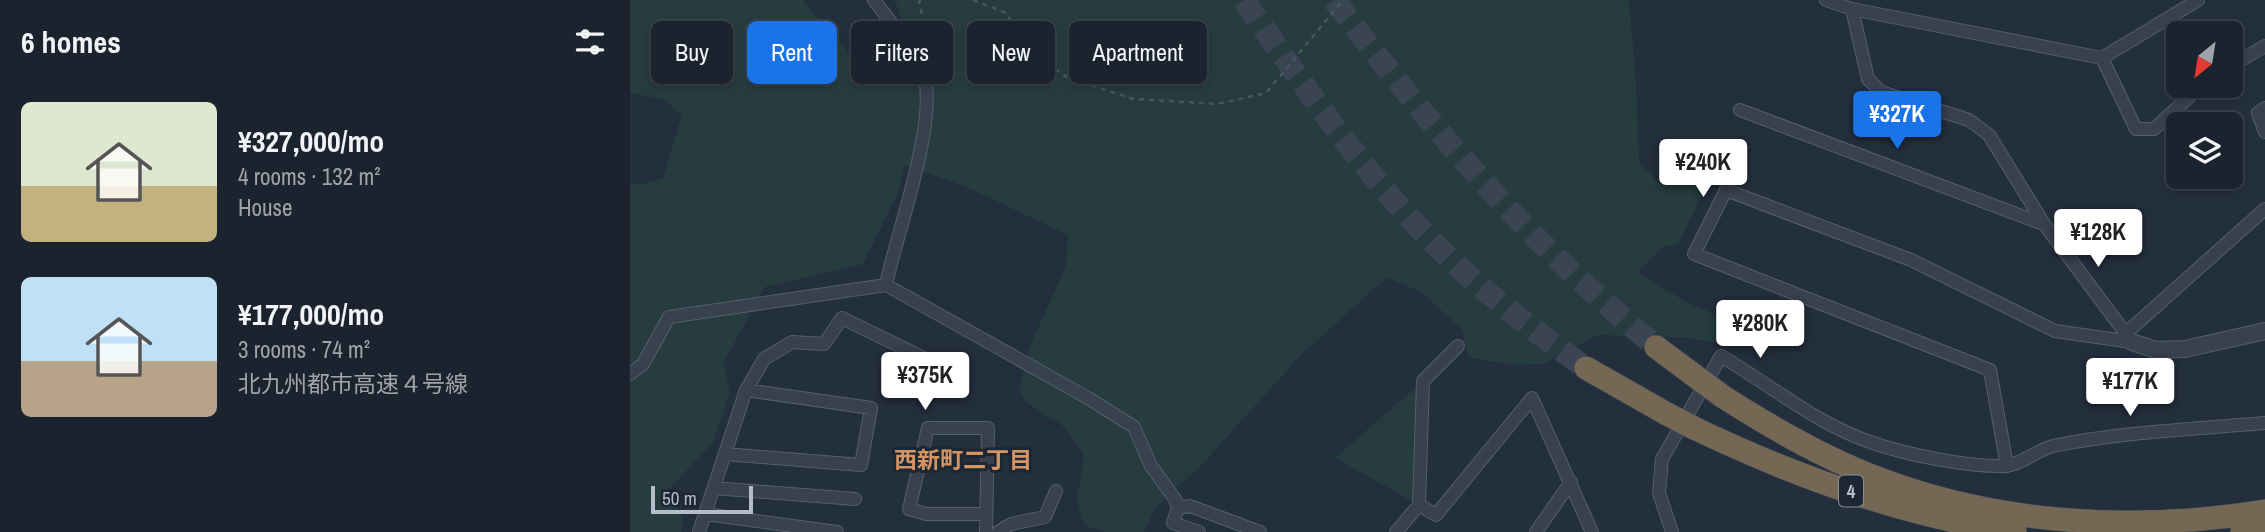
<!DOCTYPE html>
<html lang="en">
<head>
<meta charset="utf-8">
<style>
  :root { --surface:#1b232e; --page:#242b36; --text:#f1f3f6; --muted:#a0a4aa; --line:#39404a; --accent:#1a73e8 }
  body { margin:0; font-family:"Archivo Narrow","Noto Sans JP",sans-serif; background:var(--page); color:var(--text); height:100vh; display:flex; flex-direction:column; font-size:26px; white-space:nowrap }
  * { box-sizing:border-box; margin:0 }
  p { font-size:23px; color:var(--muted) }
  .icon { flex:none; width:38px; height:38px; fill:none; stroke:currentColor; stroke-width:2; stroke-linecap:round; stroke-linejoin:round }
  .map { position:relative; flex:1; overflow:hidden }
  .panel { display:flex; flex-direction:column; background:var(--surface); width:630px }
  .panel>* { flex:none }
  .guide { position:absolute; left:21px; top:21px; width:665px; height:63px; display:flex; gap:14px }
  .needle { width:46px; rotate:210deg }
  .buttons { position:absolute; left:1536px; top:21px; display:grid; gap:14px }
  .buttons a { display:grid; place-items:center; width:77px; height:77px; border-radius:10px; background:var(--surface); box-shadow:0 4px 10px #0003,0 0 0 2px var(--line); font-size:35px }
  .scale { position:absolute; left:21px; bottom:18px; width:102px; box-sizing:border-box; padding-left:7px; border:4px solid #b4bcc9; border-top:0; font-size:19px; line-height:24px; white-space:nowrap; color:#b4bcc9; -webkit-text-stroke:5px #1d2633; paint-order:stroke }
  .price { position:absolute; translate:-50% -60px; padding:0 16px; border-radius:7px; background:#fff; color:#222; font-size:23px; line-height:46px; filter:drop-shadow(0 2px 4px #0008) }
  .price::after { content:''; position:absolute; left:50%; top:42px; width:21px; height:16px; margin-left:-10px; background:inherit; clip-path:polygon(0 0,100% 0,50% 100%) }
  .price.active { background:var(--accent); color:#fff }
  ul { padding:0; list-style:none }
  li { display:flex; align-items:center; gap:21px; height:175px; padding:0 21px }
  li span { display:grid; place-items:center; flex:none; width:196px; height:140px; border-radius:10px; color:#555 }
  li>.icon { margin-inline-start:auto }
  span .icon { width:84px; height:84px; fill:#fffc; stroke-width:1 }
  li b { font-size:30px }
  h2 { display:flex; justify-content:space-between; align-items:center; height:84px; padding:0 21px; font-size:30px }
  .chip { padding:0 24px; border-radius:10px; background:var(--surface); box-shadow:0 4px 10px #0003,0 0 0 2px var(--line); font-size:24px; line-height:63px }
  .chip.active { background:var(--accent); color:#fff }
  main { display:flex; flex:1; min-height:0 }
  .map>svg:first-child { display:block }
</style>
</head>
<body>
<main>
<section class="panel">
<h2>6 homes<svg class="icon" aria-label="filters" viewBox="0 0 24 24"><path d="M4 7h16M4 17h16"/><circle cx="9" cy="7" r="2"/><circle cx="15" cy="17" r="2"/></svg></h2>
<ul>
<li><span style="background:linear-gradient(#dfe7d0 60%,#c2b280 0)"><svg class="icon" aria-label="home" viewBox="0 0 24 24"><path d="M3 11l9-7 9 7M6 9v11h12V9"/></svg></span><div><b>¥327,000/mo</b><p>4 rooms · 132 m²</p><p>House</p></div></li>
<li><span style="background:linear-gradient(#bfe0f5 60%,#b9a48a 0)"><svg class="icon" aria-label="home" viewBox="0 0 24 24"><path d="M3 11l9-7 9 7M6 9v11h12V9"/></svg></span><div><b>¥177,000/mo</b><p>3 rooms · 74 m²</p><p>北九州都市高速４号線</p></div></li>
</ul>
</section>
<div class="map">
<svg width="1635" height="532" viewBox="0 0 1635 532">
  <rect width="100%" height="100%" fill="#242f3e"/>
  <path fill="#263c3f" d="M 0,0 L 172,0 L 223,57 L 251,56 L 275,31 L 265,0 L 999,0 L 1006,84 L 1009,163 L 1031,184 L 1071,168 L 1075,188 L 1048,245 L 1034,246 L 1008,272 L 1056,302 L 1141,338 L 1136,349 L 1057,338 L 968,335 L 913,364 L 887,365 L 839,358 L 832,330 L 792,292 L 756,278 L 672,354 L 577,459 L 525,509 L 514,532 L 475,532 L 454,525 L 447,500 L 454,454 L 433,426 L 397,403 L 389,392 L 398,350 L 436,266 L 438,235 L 339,188 L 275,165 L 267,195 L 233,264 L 135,287 L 94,362 L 100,393 L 83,443 L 36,492 L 53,518 L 51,532 L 0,532 L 0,185 L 12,184 L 33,178 L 52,115 L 33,99 L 0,93 Z
    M 793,381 L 789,505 L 705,458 Z"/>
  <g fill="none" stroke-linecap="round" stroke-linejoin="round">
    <path stroke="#3a4453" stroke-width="23" stroke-dasharray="23 11" stroke-linecap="butt" d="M 614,0 C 669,79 723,158 789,228 C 839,281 897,326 956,368
      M 704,0 C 774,92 851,186 934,265 C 964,294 995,320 1026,347"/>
    <g stroke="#565f6c" stroke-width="14">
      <path id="minor" d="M 244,0 C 257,18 282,47 291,65 C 313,112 266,233 256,285
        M 1196,0 L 1222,9 L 1472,58 L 1568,0
        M 1222,9 L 1238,79 L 1251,92 L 1339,120 L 1359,135 L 1414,224 L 1502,342
        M 1472,58 L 1506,129 L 1524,129 L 1571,86
        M 1601,66 L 1635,46
        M 1635,108 L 1628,113 L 1635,132
        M 1110,110 L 1413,224
        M 1495,334 L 1635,209
        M 0,374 L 13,364 L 39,317 L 256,285 L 458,398 L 504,427 L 521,466 L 545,499 L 548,508 L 543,523 L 569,532
        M 95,454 L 231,465 L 241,408 L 116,390
        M 1377,466 L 1360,370 L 1064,254 L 1096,190 L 1281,260 L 1425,331 L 1502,342
        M 84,488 L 225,499
        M 789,505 L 806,515 L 902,398 L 962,532
        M 548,508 L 560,506 L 630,532
        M 75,514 L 207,532
        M 69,532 L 116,390 L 134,359 L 162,342 L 194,344 L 212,318 L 304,363
        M 356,532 L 358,428 L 298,428 L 279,509 L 296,514 L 356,514
        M 368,532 L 381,524 L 415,517 L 426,491
        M 766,532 L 789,505 L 793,381 L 828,346
        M 906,532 L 941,482
        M 1042,532 L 1029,493 L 1032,459 L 1091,356 C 1142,386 1186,424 1243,443 C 1278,455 1338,467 1374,466 C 1391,465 1407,450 1423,446 C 1492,432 1565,429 1635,423"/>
    </g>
    <g stroke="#565f6c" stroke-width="18">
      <path id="tertiary" d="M 1502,342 L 1526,350 L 1555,349 L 1635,331"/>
    </g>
    <g stroke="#434c59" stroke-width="24">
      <path id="motorway" d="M 1026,347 L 1065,376
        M 956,368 L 1037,414
        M 1092,396 C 1142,428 1192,457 1247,478 C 1370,525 1506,532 1635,511
        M 1064,428 C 1164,476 1274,516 1385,532
        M 1612,532 L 1635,528"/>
    </g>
    <path stroke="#44595c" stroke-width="2.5" stroke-dasharray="5 5" stroke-linecap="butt" d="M 291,0 L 289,2 L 296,34 L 295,44
      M 343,0 L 374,12 L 416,62 L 438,78 L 504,99 L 587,104 L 636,93 L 713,0"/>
    <use href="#minor" stroke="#38414e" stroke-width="12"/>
    <use href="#tertiary" stroke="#38414e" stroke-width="16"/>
    <use href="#motorway" stroke="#746855" stroke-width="23"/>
    <g stroke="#434c59" stroke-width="24" stroke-linecap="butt">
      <path id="motorway-bridge" d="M 1065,376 L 1092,396
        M 1037,414 L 1064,428"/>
    </g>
    <use href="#motorway-bridge" stroke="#746855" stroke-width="23"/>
  </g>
  <g text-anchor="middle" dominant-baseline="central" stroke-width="6" stroke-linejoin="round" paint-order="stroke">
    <rect fill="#1d2633" stroke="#878f9c" stroke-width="2" x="1209" y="475.5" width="24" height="31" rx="5"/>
    <g font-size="19" font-weight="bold" fill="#b4bcc9">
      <text x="1221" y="491">4</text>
    </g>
    <g font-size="23" font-weight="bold" fill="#d59563" stroke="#1d2633">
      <text x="333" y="459">西新町二丁目</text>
    </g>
  </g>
</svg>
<div class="buttons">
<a><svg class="needle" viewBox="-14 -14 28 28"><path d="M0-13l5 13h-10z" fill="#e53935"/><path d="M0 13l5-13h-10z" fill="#a0a4aa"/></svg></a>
<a><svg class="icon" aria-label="layers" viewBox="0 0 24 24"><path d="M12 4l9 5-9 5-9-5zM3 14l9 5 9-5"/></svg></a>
</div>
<div class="scale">50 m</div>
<b class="price active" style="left:1267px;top:151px">¥327K</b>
<b class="price" style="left:1073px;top:199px">¥240K</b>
<b class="price" style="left:1468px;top:269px">¥128K</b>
<b class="price" style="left:1130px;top:360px">¥280K</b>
<b class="price" style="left:295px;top:412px">¥375K</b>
<b class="price" style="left:1500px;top:418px">¥177K</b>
<div class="guide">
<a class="chip">Buy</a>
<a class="chip active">Rent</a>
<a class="chip">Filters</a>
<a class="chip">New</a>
<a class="chip">Apartment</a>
</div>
</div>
</main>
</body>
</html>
